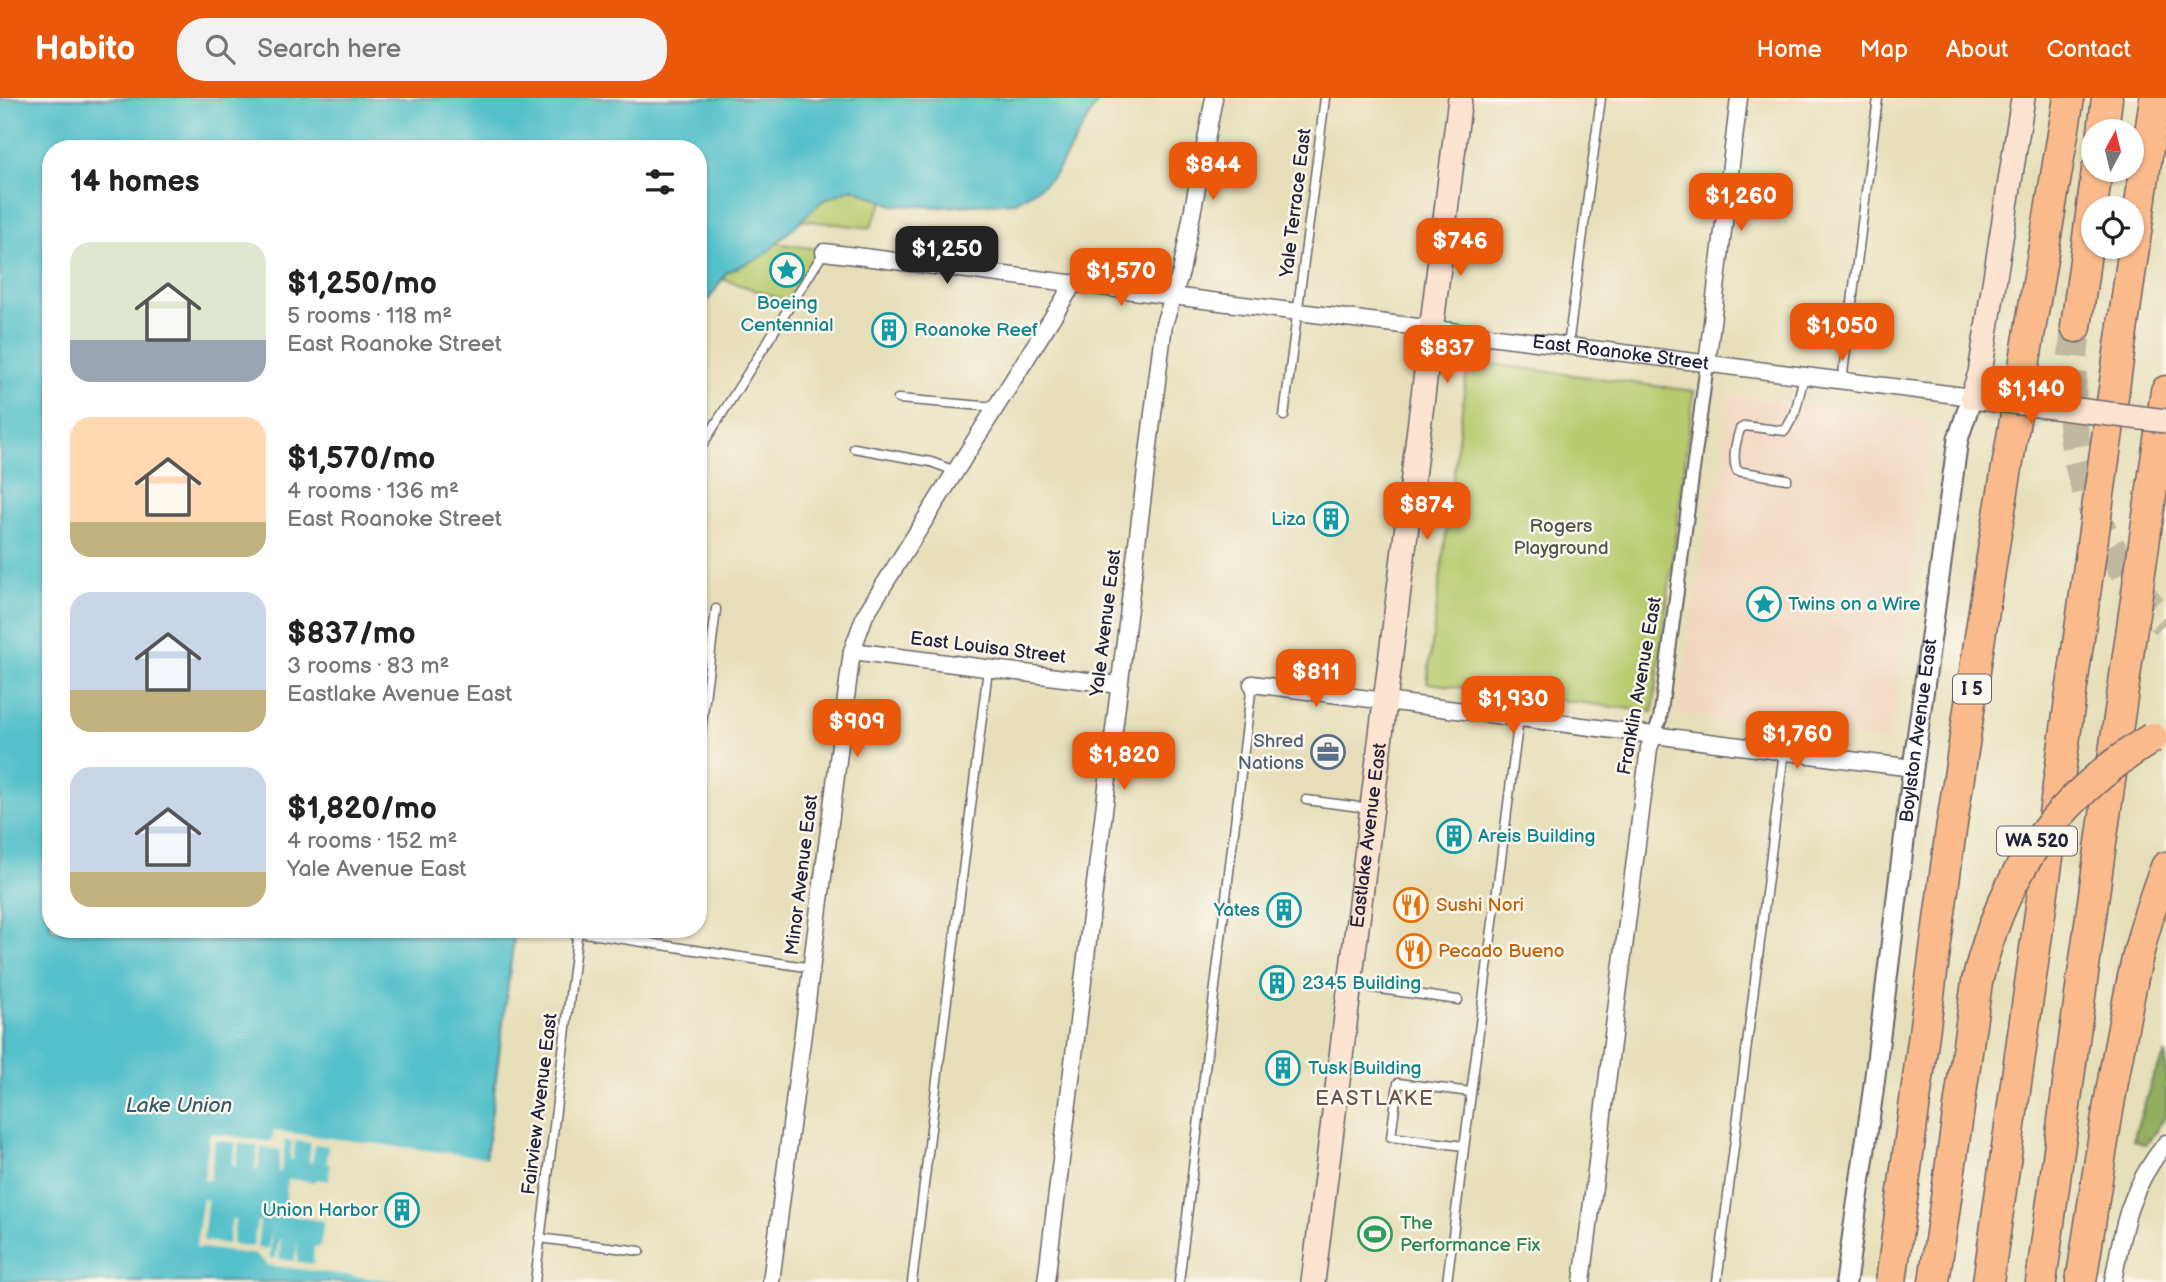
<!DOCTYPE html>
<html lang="en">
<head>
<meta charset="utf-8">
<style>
  :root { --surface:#fff; --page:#f2f2f2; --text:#222; --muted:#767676; --accent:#ea580c }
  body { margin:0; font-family:"Balsamiq Sans",sans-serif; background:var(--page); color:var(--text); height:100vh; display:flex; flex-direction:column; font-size:26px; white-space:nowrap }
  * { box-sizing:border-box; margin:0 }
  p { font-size:23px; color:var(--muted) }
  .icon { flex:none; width:38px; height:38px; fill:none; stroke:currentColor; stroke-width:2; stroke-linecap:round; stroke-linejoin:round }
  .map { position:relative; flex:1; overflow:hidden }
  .sheet { position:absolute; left:42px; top:42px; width:665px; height:798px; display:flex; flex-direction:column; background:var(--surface); border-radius:28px; box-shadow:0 2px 5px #0004 }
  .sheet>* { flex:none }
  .needle { width:46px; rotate:7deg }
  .controls { position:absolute; left:2081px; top:21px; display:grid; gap:14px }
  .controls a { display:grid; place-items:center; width:63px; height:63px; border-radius:50%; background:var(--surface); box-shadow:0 2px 5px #0004; font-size:35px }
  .price { position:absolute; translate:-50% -60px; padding:0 16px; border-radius:14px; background:var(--accent); color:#fff; font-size:23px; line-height:46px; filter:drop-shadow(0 2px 4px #0008) }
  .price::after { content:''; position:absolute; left:50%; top:42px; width:21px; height:16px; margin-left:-10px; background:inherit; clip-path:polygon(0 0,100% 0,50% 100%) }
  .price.active { background:#222; color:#fff }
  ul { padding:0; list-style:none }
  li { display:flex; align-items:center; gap:21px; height:175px; padding:0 28px }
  li span { display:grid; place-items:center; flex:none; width:196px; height:140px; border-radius:21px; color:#555 }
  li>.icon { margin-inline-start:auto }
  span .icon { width:84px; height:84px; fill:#fffc; stroke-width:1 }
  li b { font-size:30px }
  h2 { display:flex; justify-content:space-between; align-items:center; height:84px; padding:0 28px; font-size:30px }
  header { display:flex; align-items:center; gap:42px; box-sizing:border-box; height:98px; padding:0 35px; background:var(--accent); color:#fff }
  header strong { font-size:33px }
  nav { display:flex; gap:38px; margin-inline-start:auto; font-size:24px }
  .search { width:490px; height:63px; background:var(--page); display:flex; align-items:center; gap:18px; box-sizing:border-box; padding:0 24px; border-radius:28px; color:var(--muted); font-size:26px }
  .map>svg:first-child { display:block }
</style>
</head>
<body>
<header>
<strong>Habito</strong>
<div class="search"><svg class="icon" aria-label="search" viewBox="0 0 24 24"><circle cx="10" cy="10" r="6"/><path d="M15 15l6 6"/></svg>Search here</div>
<nav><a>Home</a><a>Map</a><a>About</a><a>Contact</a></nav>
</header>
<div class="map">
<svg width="2166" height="1184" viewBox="0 0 2166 1184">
  <rect width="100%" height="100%" fill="#fbf7ec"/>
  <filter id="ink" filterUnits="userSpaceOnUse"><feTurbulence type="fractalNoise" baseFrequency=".0143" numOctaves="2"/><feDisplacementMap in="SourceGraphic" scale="14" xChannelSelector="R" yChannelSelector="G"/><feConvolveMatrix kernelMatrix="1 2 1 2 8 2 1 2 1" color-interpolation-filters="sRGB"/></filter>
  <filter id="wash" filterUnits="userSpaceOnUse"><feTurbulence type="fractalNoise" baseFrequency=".00686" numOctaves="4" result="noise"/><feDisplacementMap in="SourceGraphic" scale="28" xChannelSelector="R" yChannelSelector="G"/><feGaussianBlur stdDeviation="1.57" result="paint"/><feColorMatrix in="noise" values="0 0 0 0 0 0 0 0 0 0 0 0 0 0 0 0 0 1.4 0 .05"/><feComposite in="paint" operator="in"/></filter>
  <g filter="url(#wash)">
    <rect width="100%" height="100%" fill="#e7dfb9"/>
    <path fill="#f2d5be" d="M 1730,297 L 1930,323 L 1890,644 L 1678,615 L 1710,411 L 1722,376 Z"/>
    <path fill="#b8cb6e" stroke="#6d7654" stroke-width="2" d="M 852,90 L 883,103 L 870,130 L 801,122 L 822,103 Z
      M 775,145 L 820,151 L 788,203 L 722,181 L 727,174 L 763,158 Z
      M 1468,263 L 1694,293 L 1653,614 L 1427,585 Z"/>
    <path fill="#92af61" stroke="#5a684e" stroke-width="2" d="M 2166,955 L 2166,1018 L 2146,1047 L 2133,1042 L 2153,979 Z"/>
    <path fill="#52c0ca" stroke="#3a7182" stroke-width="2" d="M 0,0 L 1100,0 L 1056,75 L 1043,87 L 1016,104 L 942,109 L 893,107 L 852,90 L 822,103 L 763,158 L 727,174 L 698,218 L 698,51 L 51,51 L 51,831 L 515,831 L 470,1184 L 0,1184 Z"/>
    <path fill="#e7dfb9" d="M 274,1033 L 489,1060 L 473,1184 L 401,1184 L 268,1167 L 257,1157 L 196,1149 L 203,1101 L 207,1102 L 203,1143 L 228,1146 L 232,1120 L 235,1122 L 232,1146 L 253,1149 L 257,1123 L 260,1123 L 257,1150 L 268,1151 L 273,1125 L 269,1160 L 276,1161 L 279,1142 L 281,1142 L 279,1161 L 294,1163 L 298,1144 L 297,1164 L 313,1166 L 314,1149 L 320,1149 L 324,1123 L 284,1117 L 288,1081 L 315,1084 L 316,1081 L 329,1083 L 330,1066 L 327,1065 L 328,1048 L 315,1046 L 312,1064 L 309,1064 L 311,1045 L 295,1043 L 293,1062 L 290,1061 L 292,1044 L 285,1042 L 281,1074 L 278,1074 L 280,1052 L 261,1049 L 258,1071 L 255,1071 L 258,1048 L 239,1045 L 236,1067 L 232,1066 L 236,1045 L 215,1042 L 210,1082 L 204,1082 L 210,1035 L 271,1044 Z"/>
  </g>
  <g filter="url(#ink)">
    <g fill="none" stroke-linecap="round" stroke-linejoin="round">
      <path stroke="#c0b9a0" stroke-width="30" stroke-dasharray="30 15" stroke-linecap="butt" d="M 2076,229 C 2073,258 2070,285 2072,314 C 2076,391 2112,471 2166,525"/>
      <g stroke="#676467" stroke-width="11">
        <path id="service" d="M 1568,248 L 1601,0
          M 1842,283 L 1878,0
          M 898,301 L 996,309
          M 1284,318 L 1325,0
          M 854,350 L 931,364 L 955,373
          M 698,354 L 824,154
          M 1787,381 L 1737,373 C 1732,361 1736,343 1740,331 L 1745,328 L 1785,333 L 1795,315 L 1804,278
          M 698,658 L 716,511
          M 1306,702 L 1368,710
          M 578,834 L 812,870
          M 1352,887 L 1458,902
          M 1464,1048 L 1391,1039 L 1398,985 L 1471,994
          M 539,1140 L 640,1153
          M 535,1184 L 578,831
          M 912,1184 L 988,571
          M 1179,1184 L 1252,586
          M 1447,1184 L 1519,620
          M 1717,1184 L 1784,653"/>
      </g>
      <g stroke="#676467" stroke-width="16">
        <path id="pedestrian" d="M 1654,636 L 1660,621 L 1707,266"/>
      </g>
      <g stroke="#676467" stroke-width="19">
        <g id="minor">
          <path id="s1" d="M 824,154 L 1972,299"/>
          <path d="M 1707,266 L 1739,0"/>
          <path d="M 852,553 L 1119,587"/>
          <path d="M 1252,586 L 1913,670"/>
          <path d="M 771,1184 L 852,553 L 865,517 L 1074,185"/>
          <path d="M 1046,1184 L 1164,226 L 1181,174 L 1214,0"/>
          <path d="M 1582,1184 L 1649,650 L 1654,636"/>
          <path d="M 2113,1184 C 2123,1128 2129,1091 2166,1045"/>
        </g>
      </g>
      <g stroke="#676467" stroke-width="23">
        <g id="tertiary">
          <path id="s2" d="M 1846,1184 L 1873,994 L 1913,670 L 1958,341 L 1972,299"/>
        </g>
      </g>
      <g stroke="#676467" stroke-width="26">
        <g id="secondary">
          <path d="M 1988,301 L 1972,299 L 1980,275 L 2023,0"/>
          <path id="s3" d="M 1313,1184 L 1460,0"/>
        </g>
      </g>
      <g stroke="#676467" stroke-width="33">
        <path id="motorway" d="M 2103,33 L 2107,0
          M 2076,229 L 2097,72
          M 1891,1184 L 1950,739 L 1992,459 L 2069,0
          M 1934,1184 L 1977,884
          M 1988,1184 L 2155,0
          M 2041,1184 L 2100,752 L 2166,293
          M 2081,1184 C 2094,1103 2105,1021 2121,940 C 2132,881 2143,824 2166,769"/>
      </g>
      <use href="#service" stroke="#fff" stroke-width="8"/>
      <use href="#pedestrian" stroke="#fff" stroke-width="12"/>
      <use href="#minor" stroke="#fff" stroke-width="16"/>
      <use href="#tertiary" stroke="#fff" stroke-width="19"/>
      <use href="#secondary" stroke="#fde4d1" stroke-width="23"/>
      <use href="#motorway" stroke="#fbbb8c" stroke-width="30"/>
      <g stroke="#676467" stroke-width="26" stroke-linecap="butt">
        <path id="secondary-bridge" d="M 1988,301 L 2166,323"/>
      </g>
      <g stroke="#676467" stroke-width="33" stroke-linecap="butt">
        <path id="motorway-bridge" d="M 1977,884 C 2002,775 2056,700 2152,640"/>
      </g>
      <use href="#secondary-bridge" stroke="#fde4d1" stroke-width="23"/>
      <use href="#motorway-bridge" stroke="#fbbb8c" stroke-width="30"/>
    </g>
  </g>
  <defs>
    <g id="sight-ring" transform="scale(1.75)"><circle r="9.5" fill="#fbf7ec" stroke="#0f9aa8" stroke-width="1.5"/><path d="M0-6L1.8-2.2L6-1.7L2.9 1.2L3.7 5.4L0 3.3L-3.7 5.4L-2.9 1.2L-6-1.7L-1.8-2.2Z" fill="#0f9aa8"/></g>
    <g id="building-ring" transform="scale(1.75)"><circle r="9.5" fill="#fbf7ec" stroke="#0f9aa8" stroke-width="1.5"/><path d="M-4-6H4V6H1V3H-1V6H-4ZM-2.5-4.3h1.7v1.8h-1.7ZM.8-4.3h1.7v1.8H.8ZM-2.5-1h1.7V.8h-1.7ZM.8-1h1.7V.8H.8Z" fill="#0f9aa8"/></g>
    <g id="office-ring" transform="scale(1.75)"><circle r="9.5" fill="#fbf7ec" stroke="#5c6f8a" stroke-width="1.5"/><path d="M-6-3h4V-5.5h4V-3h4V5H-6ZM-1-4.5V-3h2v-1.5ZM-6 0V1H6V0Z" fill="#5c6f8a"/></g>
    <g id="restaurant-ring" transform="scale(1.75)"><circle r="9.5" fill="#fbf7ec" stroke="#e8710a" stroke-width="1.5"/><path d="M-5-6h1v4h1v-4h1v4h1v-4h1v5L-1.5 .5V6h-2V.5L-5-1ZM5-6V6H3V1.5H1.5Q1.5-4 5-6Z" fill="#e8710a"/></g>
    <g id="stadium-ring" transform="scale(1.75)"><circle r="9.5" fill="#fbf7ec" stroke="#2e9e5b" stroke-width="1.5"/><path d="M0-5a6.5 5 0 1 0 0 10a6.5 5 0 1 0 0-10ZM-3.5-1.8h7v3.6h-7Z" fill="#2e9e5b"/></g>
  </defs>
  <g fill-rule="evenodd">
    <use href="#sight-ring" x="787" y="172"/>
    <use href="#building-ring" x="889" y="232"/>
    <use href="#building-ring" x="1331" y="421"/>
    <use href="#sight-ring" x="1764" y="506"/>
    <use href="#office-ring" x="1328" y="654"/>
    <use href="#building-ring" x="1454" y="738"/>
    <use href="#restaurant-ring" x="1411" y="807"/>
    <use href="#building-ring" x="1284" y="812"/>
    <use href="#restaurant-ring" x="1414" y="853"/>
    <use href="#building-ring" x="1277" y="885"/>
    <use href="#building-ring" x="1283" y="970"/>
    <use href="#building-ring" x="402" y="1112"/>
    <use href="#stadium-ring" x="1375" y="1136"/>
  </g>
  <g text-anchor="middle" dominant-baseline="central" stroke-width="5" stroke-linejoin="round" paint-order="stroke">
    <g fill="#fbf7ec" stroke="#636270" stroke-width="2">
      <rect x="1953" y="576.5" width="38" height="29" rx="5"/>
      <rect x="1997" y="728.5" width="80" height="29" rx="5"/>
    </g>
    <g font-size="18" font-weight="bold" fill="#22223b">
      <text x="1972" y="591">I 5</text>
      <text x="2037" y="743">WA 520</text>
    </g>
    <g font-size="19" fill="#22223b" stroke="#fbf7ec">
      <text transform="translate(1296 105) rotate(-83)">Yale Terrace East</text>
      <text stroke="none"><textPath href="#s1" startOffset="803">East Roanoke Street</textPath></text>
      <text transform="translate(1106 525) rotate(-83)">Yale Avenue East</text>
      <text transform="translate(988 550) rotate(7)">East Louisa Street</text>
      <text transform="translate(1640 588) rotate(-80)">Franklin Avenue East</text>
      <text stroke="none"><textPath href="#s2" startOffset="556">Boylston Avenue East</textPath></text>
      <text stroke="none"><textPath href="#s3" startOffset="450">Eastlake Avenue East</textPath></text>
      <text transform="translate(802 777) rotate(-83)">Minor Avenue East</text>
      <text transform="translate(540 1006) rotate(-83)">Fairview Avenue East</text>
    </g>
    <g font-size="19" fill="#0d838f" stroke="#fbf7ec" text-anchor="start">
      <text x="787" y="205" text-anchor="middle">Boeing<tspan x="787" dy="22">Centennial</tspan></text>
      <text x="914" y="232">Roanoke Reef</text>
      <text x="1306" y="421" text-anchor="end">Liza</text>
      <text x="1788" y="506">Twins on a Wire</text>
      <text x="1478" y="738">Areis Building</text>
      <text x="1260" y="812" text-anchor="end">Yates</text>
      <text x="1302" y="885">2345 Building</text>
      <text x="1308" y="970">Tusk Building</text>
      <text x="378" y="1112" text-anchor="end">Union Harbor</text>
    </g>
    <g font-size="19" fill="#4f554a" stroke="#fbf7ec">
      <text x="1561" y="428">Rogers<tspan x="1561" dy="22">Playground</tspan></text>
    </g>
    <g font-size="19" fill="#4e5e75" stroke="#fbf7ec" text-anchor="end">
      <text x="1304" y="643">Shred<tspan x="1304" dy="22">Nations</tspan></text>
    </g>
    <g font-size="19" fill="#c56008" stroke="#fbf7ec" text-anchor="start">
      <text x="1436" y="807">Sushi Nori</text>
      <text x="1438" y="853">Pecado Bueno</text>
    </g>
    <g font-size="19" fill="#27864d" stroke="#fbf7ec" text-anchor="start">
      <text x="1400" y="1125">The<tspan x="1400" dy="22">Performance Fix</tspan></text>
    </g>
    <g font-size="21" letter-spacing="2" fill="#6a5252" stroke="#fbf7ec">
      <text x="1375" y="1000">EASTLAKE</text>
    </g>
    <g font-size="21" font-style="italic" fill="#33596d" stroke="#fbf7ec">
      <text x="179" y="1007">Lake Union</text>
    </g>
  </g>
</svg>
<div class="controls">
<a><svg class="needle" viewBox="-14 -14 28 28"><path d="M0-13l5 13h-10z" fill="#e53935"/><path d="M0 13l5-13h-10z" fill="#767676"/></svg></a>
<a><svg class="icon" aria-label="locate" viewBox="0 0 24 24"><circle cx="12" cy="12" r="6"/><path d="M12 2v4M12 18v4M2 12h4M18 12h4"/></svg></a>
</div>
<b class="price" style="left:1213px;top:104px">$844</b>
<b class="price" style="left:1741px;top:135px">$1,260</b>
<b class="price" style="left:1460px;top:180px">$746</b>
<b class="price active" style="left:947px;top:188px">$1,250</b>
<b class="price" style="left:1121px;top:210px">$1,570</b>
<b class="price" style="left:1842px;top:265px">$1,050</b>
<b class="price" style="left:1447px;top:287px">$837</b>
<b class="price" style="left:2031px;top:328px">$1,140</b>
<b class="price" style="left:1427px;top:444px">$874</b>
<b class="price" style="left:1316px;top:611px">$811</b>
<b class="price" style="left:1513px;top:638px">$1,930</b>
<b class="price" style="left:857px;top:661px">$909</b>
<b class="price" style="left:1797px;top:673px">$1,760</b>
<b class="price" style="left:1124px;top:694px">$1,820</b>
<section class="sheet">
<h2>14 homes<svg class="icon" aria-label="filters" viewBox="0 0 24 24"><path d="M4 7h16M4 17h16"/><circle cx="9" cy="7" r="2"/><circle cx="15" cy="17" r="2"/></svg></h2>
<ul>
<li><span style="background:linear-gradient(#dfe7d0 70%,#9aa5b1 0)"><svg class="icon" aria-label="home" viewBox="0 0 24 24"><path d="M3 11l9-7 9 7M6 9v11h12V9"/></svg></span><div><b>$1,250/mo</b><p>5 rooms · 118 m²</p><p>East Roanoke Street</p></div></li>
<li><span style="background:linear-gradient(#ffd9b3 75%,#c2b280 0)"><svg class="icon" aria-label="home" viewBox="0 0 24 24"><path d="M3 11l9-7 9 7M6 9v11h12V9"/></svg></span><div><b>$1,570/mo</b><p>4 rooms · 136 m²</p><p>East Roanoke Street</p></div></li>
<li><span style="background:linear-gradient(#c9d6e8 70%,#c2b280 0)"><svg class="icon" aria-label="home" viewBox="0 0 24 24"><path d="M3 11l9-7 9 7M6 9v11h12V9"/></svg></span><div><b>$837/mo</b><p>3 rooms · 83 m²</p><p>Eastlake Avenue East</p></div></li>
<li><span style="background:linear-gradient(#c9d6e8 75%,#c2b280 0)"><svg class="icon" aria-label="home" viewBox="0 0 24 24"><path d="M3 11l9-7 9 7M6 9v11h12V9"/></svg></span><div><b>$1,820/mo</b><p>4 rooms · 152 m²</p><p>Yale Avenue East</p></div></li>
</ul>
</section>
</div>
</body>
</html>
